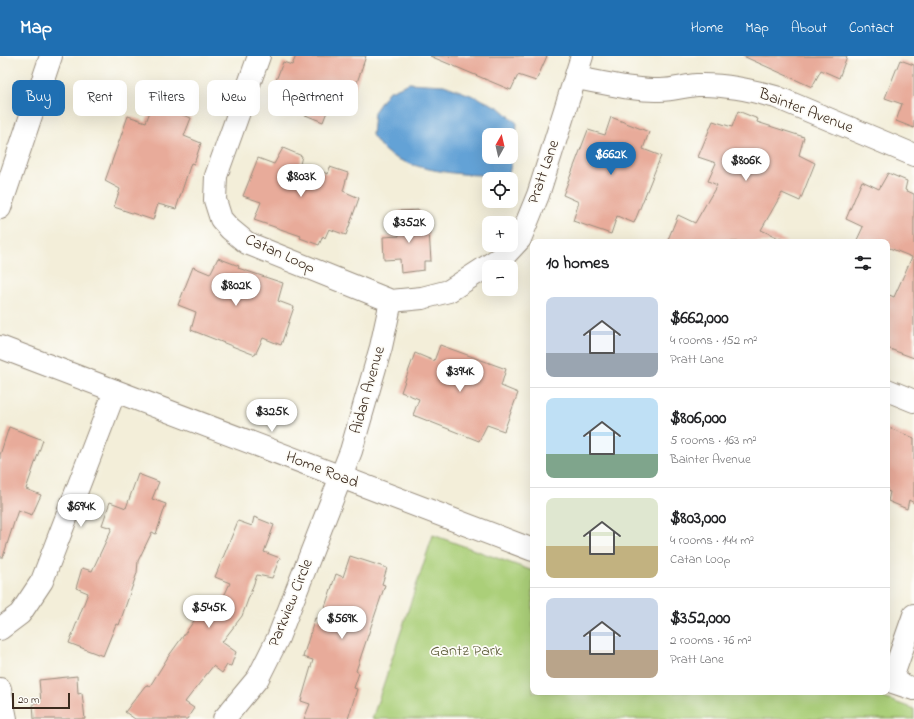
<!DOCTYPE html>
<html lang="en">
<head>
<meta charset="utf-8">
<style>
  :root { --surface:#fff; --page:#f6f6f6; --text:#202124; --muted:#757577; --line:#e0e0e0; --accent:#1f6fb2 }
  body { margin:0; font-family:"Indie Flower",sans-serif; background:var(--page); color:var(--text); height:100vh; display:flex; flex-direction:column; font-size:15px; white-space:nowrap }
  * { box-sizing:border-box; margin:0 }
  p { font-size:13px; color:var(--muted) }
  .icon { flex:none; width:22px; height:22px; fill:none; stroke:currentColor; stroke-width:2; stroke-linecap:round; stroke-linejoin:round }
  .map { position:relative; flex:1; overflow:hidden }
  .details { position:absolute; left:530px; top:183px; width:360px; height:456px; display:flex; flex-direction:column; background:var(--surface); border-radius:8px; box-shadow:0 4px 16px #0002 }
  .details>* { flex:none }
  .banner { position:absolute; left:12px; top:24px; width:380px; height:36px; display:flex; gap:8px }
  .needle { width:26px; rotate:8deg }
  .tools { position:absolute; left:482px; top:72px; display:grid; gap:8px }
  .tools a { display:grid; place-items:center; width:36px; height:36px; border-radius:8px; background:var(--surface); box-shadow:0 4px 16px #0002; font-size:20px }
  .scale { position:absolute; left:12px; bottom:10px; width:58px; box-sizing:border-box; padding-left:4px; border:2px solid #3b2a1e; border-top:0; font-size:11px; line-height:14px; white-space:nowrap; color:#3b2a1e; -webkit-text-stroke:3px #fdfcf7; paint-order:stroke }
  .price { position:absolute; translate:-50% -34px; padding:0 9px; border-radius:14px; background:#fff; color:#222; font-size:13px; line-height:26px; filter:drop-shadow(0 1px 2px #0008) }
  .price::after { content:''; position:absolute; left:50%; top:24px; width:12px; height:9px; margin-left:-6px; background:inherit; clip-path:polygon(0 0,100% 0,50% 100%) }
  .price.active { background:var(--accent); color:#fff }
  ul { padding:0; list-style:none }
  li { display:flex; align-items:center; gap:12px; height:100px; padding:0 16px }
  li+li { border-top:1px solid var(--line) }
  li span { display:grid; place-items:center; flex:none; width:112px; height:80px; border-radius:8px; color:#555 }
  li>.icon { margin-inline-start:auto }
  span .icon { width:48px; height:48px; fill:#fffc; stroke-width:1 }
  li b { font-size:17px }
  h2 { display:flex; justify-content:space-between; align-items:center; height:48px; padding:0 16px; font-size:17px }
  .tag { padding:0 14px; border-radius:8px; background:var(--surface); box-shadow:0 4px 16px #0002; font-size:14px; line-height:36px }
  .tag.active { background:var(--accent); color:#fff }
  header { display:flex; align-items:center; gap:24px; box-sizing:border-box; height:56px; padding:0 20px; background:var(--accent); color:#fff }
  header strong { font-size:19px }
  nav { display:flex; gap:22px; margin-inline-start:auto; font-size:14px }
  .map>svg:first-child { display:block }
</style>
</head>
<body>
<header>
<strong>Map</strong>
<nav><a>Home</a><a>Map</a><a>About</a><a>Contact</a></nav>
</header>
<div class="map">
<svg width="914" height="663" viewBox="0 0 914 663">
  <rect width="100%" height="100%" fill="#fdfcf7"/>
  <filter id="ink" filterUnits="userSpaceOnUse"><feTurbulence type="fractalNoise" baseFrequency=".025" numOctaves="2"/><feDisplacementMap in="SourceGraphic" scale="8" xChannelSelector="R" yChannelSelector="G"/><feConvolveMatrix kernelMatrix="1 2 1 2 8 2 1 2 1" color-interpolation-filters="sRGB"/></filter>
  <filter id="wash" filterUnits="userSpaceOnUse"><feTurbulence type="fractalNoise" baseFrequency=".012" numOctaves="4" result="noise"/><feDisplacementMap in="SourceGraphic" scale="16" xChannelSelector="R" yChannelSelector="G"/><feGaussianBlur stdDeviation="0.9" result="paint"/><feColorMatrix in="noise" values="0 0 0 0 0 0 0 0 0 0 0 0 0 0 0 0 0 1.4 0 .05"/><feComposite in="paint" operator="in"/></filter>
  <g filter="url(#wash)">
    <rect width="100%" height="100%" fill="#f3eed9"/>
    <path fill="#abcf79" stroke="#737c4c" d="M 433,479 L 533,515 L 533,636 L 867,636 L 914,653 L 914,663 L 372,663 Z"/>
    <path fill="#64a2d6" stroke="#50667a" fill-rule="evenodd" d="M 409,27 L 444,29 L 476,41 L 500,52 L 517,67 L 516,83 L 509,118 C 477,122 412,116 386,96 C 381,92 376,84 372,79 L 374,56 L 388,36 ZM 489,79 L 511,79 L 511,101 L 489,101 Z"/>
    <g id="blocks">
      <path fill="#e8ab9a" d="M 296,0 L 366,0 L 348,53 L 330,48 L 323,66 L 285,51 L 293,33 L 275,27 L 283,6 L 292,9 Z
        M 430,0 L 547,0 L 536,25 L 518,19 L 511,34 Z
        M 743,0 L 847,0 L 839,22 L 821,14 L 812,31 Z
        M 900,4 L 914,9 L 914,72 L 896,65 L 902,48 L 885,42 Z
        M 153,48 L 191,62 L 184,80 L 201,87 L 194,108 L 191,107 L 176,153 L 158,148 L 153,164 L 114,151 L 120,133 L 105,125 L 128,60 L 146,66 Z
        M 738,55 L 758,63 L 757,66 L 804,81 L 799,99 L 815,107 L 800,145 L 782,137 L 761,174 L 788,186 L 667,186 L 678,159 L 695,167 L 717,129 L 708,125 L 716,107 L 698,101 L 713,65 L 732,71 Z
        M 611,61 L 649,76 L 643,93 L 661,100 L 634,167 L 617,160 L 611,178 L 573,165 L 579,146 L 563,139 L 588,74 L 605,79 Z
        M 283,92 L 302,100 L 300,108 L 328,118 L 330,111 L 348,117 L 343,135 L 359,142 L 346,179 L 329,173 L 325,182 L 323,180 L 319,189 L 300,182 L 301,180 L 254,164 L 261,146 L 243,140 L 258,102 L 274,108 Z
        M 888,117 L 907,125 L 905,134 L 914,138 L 914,302 L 887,292 L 887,238 L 894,241 L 912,201 L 887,191 L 887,186 L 856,186 L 863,171 L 846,163 L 862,125 L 879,133 Z
        M 419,154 L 420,175 L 429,175 L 431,205 L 424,205 L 424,214 L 401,217 L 400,203 L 384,204 L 383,181 L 399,180 L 399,155 Z
        M 218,202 L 239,210 L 238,212 L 283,227 L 278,245 L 294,251 L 281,289 L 263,282 L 255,299 L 191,274 L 196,256 L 178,249 L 193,211 L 210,218 Z
        M 440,289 L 506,313 L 501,330 L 518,337 L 504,375 L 487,369 L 479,385 L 413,359 L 419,343 L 401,336 L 415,297 L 434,305 Z
        M 9,371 L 43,384 L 26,433 L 41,439 L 32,459 L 18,454 L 3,501 L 0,501 L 0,399 Z
        M 887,371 L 914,382 L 914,447 L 909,444 L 907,453 L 888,445 L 890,436 L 887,435 Z
        M 138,418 L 159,426 L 152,443 L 166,448 L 156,478 L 152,476 L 138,505 L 137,517 L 119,569 L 116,568 L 103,600 L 69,587 L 88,537 L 76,532 L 82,512 L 92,515 L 112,472 L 102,469 L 110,446 L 126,452 Z
        M 254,461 L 274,469 L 264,496 L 280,502 L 272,522 L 257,519 L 242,560 L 222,586 L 236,596 L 231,610 L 227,609 L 222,617 L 213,610 L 185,646 L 194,652 L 187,663 L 135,663 L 125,656 L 145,630 L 147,629 L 150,630 L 168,601 L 204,551 L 215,560 L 230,527 L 215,521 L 238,465 L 252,470 Z
        M 350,500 L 387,512 L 382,528 L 385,529 L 356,615 L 359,617 L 354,632 L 357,633 L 348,663 L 304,663 L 310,648 L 301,645 L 313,604 L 303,601 L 315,562 L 321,563 L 336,518 L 343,521 Z
        M 77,620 L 78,638 L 82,637 L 85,663 L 34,663 L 33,647 L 41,646 L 39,624 Z"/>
    </g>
  </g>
  <g filter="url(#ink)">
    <use href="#blocks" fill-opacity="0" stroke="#978c7c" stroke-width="1"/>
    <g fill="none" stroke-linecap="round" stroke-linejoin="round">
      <g stroke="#978c7c" stroke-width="24">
        <path id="minor" d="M 259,0 L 216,120 L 215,144 L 221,163 L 230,173 L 247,187 L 391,245 L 422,242 L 449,235 L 506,198 L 520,183 L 538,139 L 582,0
          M 575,22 C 603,26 632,35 660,34 C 673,34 685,30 697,29 C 724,28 750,34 776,41 L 914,99
          M 0,152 L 51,0
          M 887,334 L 914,345
          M 0,573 L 20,558 L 42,525 L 115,335
          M 891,625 L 914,559
          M 0,633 L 6,663
          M 224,663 L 258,622 L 278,582 L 351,395 L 381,291 L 391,245"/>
      </g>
      <g stroke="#978c7c" stroke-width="24">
        <path id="tertiary" d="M 0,291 L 533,494
          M 887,624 L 914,633"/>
      </g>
      <use href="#minor" stroke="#fff" stroke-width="22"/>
      <use href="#tertiary" stroke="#fff" stroke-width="22"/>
    </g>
  </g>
  <g text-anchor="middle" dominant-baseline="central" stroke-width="3.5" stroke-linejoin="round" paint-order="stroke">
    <g font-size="16" fill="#3b2a1e" stroke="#fdfcf7">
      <text transform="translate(806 55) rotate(21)">Bainter Avenue</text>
      <text transform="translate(544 116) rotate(-71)">Pratt Lane</text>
      <text transform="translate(280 198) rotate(24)">Catan Loop</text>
      <text transform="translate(368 334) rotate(-74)">Aidan Avenue</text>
      <text transform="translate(322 414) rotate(21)">Home Road</text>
      <text transform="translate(291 547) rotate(-68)">Parkview Circle</text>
    </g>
    <g font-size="16" fill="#5d5c39" stroke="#fdfcf7">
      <text x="466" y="595">Gantz Park</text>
    </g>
  </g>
</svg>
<div class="tools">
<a><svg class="needle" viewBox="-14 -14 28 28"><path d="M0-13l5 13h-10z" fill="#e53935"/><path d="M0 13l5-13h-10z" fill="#757577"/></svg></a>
<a><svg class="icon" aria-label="locate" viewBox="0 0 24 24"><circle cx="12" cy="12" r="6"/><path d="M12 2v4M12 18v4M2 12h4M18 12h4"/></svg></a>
<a>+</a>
<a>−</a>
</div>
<div class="scale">20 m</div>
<b class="price active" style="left:611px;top:120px">$662K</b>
<b class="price" style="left:746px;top:126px">$806K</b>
<b class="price" style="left:301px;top:142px">$803K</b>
<b class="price" style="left:409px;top:188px">$352K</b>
<b class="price" style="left:236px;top:251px">$802K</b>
<b class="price" style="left:460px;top:337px">$394K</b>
<b class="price" style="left:272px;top:377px">$325K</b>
<b class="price" style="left:81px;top:472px">$694K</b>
<b class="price" style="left:209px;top:573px">$545K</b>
<b class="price" style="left:342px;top:584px">$569K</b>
<div class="banner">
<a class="tag active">Buy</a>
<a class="tag">Rent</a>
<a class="tag">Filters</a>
<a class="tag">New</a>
<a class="tag">Apartment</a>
</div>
<section class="details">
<h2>10 homes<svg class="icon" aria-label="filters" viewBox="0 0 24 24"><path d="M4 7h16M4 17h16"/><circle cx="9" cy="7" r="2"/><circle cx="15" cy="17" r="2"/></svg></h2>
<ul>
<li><span style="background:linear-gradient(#c9d6e8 70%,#9aa5b1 0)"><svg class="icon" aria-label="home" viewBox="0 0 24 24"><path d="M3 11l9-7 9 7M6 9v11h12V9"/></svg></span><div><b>$662,000</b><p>4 rooms · 152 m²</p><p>Pratt Lane</p></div></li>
<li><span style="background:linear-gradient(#bfe0f5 70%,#7fa58c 0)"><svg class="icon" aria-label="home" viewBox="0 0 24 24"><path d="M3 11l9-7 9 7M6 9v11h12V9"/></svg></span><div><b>$806,000</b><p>5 rooms · 163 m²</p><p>Bainter Avenue</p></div></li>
<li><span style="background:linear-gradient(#dfe7d0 60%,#c2b280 0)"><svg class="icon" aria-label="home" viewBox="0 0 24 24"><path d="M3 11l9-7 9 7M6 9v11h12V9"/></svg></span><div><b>$803,000</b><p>4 rooms · 144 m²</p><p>Catan Loop</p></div></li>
<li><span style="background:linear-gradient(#c9d6e8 65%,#b9a48a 0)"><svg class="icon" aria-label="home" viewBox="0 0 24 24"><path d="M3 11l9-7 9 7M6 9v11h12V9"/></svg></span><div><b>$352,000</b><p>2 rooms · 76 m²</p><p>Pratt Lane</p></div></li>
</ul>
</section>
</div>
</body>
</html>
